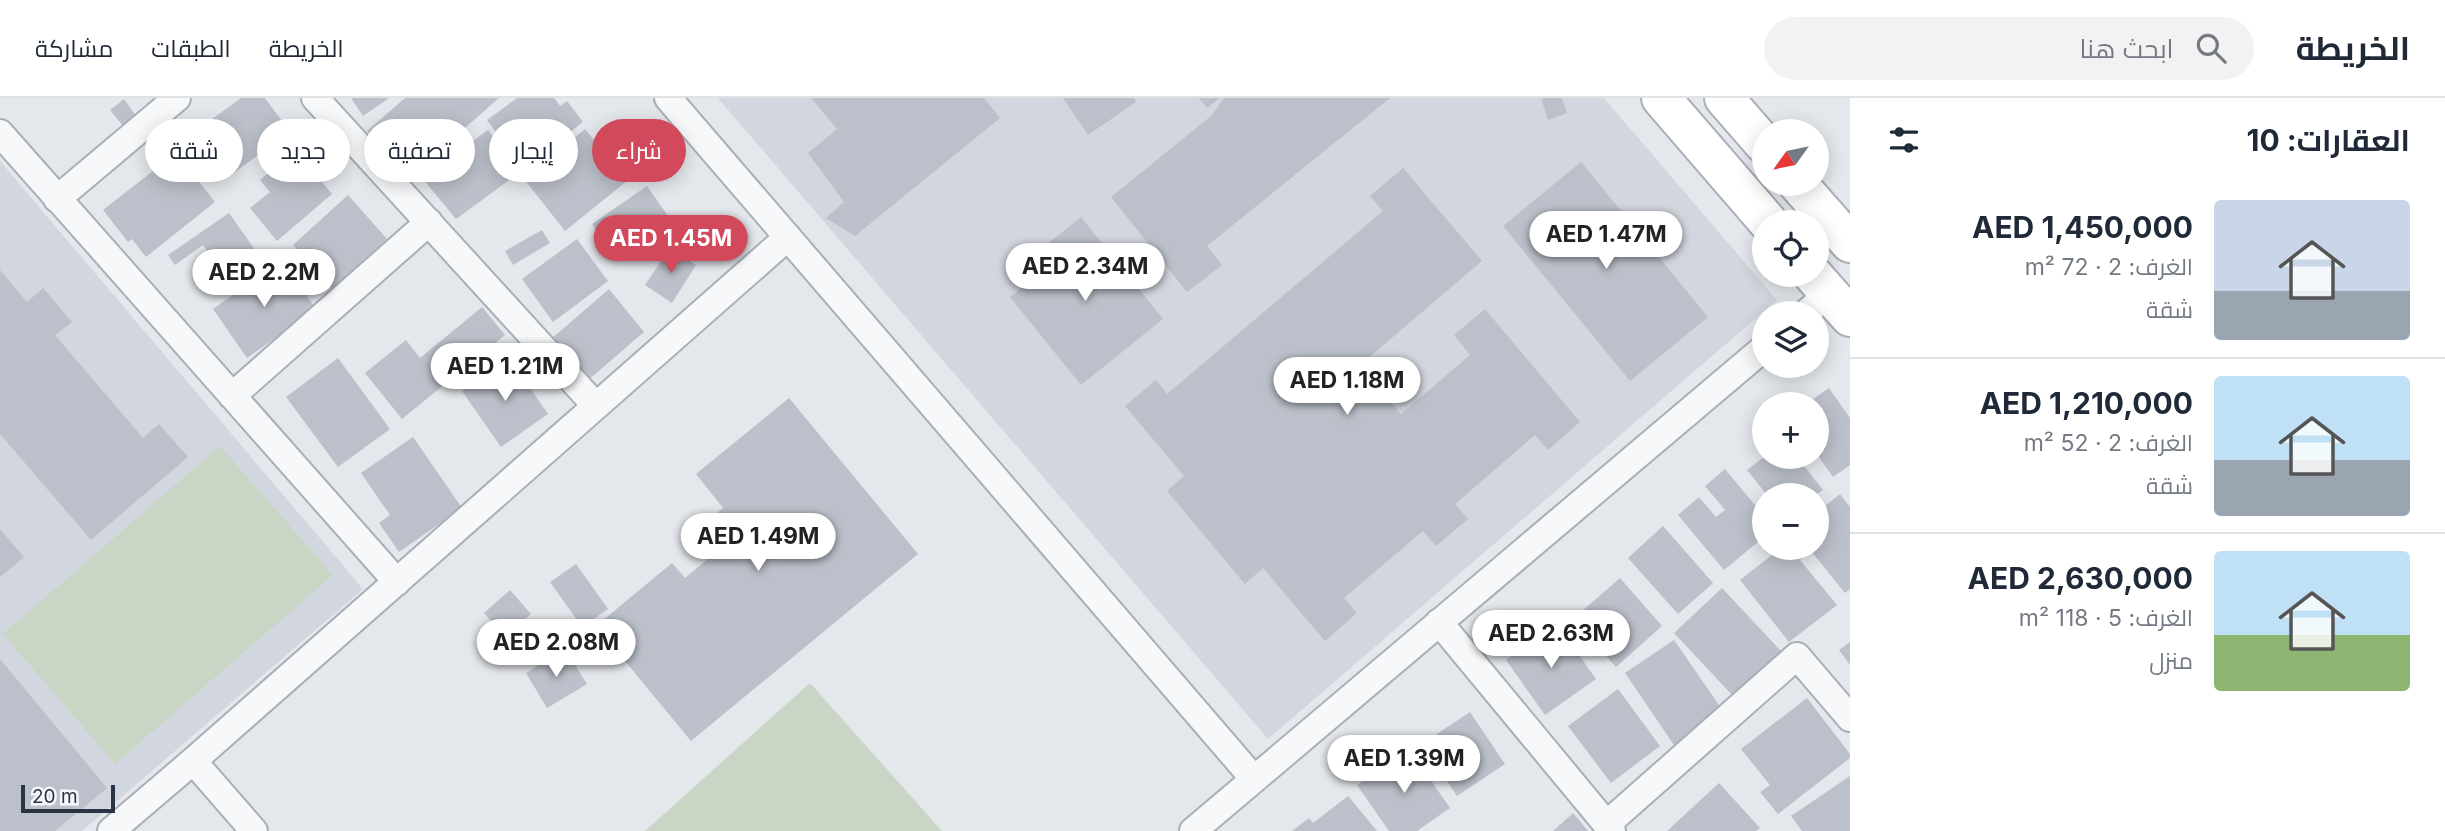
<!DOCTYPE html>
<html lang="ar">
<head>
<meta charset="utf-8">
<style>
  :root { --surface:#fff; --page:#f2f2f3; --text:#1f2937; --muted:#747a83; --line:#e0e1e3; --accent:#d1495b }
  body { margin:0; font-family:Inter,Cairo,sans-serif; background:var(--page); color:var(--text); direction:rtl; height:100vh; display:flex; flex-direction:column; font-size:26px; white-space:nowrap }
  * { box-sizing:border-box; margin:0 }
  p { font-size:23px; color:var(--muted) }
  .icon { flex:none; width:38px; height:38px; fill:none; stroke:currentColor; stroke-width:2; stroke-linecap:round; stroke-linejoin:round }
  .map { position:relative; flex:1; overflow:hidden; direction:ltr }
  .panel { display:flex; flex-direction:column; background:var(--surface); width:595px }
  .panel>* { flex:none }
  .top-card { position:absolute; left:21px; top:21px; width:665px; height:63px; direction:rtl; display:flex; gap:14px }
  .needle { width:46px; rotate:237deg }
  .fabs { position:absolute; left:1752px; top:21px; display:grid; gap:14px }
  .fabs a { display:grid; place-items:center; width:77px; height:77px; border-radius:50%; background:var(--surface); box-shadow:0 4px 18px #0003; font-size:35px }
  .scale { position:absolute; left:21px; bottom:18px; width:94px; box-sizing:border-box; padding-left:7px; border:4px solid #2b3445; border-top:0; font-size:19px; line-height:24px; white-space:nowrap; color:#2b3445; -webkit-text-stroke:5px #f4f6f9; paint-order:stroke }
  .price { position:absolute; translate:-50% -60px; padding:0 16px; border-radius:24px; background:#fff; color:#222; font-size:23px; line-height:46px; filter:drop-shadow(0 2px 4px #0008) }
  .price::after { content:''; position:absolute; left:50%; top:42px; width:21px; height:16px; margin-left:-10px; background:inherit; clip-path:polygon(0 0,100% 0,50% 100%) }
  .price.selected { background:var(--accent); color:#fff }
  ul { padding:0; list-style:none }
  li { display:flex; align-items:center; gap:21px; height:175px; padding:0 35px }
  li+li { border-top:2px solid var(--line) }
  li span { display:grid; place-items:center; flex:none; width:196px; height:140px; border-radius:7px; color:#555 }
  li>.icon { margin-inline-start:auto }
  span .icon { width:84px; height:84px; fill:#fffc; stroke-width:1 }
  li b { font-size:30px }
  h2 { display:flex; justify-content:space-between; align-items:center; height:84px; padding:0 35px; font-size:30px }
  .chip { padding:0 24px; border-radius:32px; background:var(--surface); box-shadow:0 4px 18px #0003; font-size:24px; line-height:63px }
  .chip.selected { background:var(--accent); color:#fff }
  header { display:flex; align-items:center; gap:42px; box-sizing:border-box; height:98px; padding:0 35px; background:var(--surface); border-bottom:2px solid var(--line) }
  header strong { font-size:33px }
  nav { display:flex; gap:38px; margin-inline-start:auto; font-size:24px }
  .search { width:490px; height:63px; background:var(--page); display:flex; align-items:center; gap:18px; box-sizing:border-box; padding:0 24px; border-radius:38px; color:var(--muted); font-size:26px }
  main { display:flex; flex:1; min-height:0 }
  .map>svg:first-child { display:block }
</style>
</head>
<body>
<header>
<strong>الخريطة</strong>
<div class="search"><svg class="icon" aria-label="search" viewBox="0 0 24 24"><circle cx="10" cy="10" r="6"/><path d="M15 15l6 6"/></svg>ابحث هنا</div>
<nav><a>الخريطة</a><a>الطبقات</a><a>مشاركة</a></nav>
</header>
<main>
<section class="panel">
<h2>العقارات: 10<svg class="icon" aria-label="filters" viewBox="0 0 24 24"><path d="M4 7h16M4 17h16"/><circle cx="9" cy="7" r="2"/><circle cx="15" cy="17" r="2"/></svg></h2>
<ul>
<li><span style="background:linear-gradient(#c9d6e8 65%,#9aa5b1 0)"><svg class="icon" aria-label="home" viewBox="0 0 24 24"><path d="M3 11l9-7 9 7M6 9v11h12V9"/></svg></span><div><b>AED 1,450,000</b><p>الغرف: 2 · 72 m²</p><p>شقة</p></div></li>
<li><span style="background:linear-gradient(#bfe0f5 60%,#9aa5b1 0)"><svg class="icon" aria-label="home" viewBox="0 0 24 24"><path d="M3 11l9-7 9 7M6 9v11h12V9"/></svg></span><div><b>AED 1,210,000</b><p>الغرف: 2 · 52 m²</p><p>شقة</p></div></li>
<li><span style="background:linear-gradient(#bfe0f5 60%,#8fb573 0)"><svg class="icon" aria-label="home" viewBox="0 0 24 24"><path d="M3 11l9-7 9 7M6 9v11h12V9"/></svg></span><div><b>AED 2,630,000</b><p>الغرف: 5 · 118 m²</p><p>منزل</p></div></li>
</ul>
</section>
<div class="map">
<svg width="1850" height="733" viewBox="0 0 1850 733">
  <rect width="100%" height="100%" fill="#e4e7ec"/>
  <path fill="#d2d6de" d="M 718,0 L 1604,0 L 1777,202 L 1268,641 Z
    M 0,63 L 363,491 L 82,733 L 0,733 Z"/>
  <path fill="#c9d6c5" d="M 220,348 L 333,477 L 115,666 L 3,536 Z
    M 810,585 L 942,733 L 645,733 Z"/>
  <path fill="#bbc0ca" d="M 241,0 L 265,0 L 290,34 L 227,80 L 193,35 Z
    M 351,0 L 389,0 L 363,18 Z
    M 405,0 L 499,0 L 408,80 L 367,33 Z
    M 517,0 L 554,0 L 560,8 L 567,3 L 583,24 L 523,70 L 487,22 Z
    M 811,0 L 984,0 L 1000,20 L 855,138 L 826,120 L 844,104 L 808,55 L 837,31 Z
    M 1063,0 L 1134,0 L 1136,4 L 1088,37 Z
    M 1199,0 L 1220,0 L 1207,10 Z
    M 1224,0 L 1390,0 L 1207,148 L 1222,167 L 1187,194 L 1111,99 L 1211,18 Z
    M 1541,0 L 1562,0 L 1567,15 L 1548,22 Z
    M 124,1 L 136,18 L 123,28 L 110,12 Z
    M 585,31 L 627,83 L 565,133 L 524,81 Z
    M 488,32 L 519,75 L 456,121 L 422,80 Z
    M 296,52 L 332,96 L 277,143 L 250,110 L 270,94 L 260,82 Z
    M 176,55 L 215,104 L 146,159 L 132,141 L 128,144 L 103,112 Z
    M 1581,64 L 1708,219 L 1630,283 L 1503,128 Z
    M 1403,70 L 1482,163 L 1360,267 L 1401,316 L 1470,257 L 1454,237 L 1485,211 L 1580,324 L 1548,352 L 1535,337 L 1455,406 L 1468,421 L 1436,448 L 1423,433 L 1344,500 L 1357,515 L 1325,543 L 1263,470 L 1245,486 L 1167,393 L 1184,378 L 1125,308 L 1156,282 L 1167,296 L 1383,113 L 1370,98 Z
    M 647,88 L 673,125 L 618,164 L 592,126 Z
    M 348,97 L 387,141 L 332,191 L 293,147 Z
    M 229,115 L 260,159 L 226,181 L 203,147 L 175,167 L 168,157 Z
    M 1081,119 L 1163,221 L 1081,287 L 1010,199 L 1052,165 L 1041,151 Z
    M 542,132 L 550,145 L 513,167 L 505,153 Z
    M 577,141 L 608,183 L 553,224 L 522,181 Z
    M 670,150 L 696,167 L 672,205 L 645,187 Z
    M 282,162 L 316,211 L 247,260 L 213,211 Z
    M 0,172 L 27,204 L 43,190 L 72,224 L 55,237 L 143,340 L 159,326 L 188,359 L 91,442 L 0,336 Z
    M 609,191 L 644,234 L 579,290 L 543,248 Z
    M 482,209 L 505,237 L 402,321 L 365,275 L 406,242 L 420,260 Z
    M 338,260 L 390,331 L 338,369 L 286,299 Z
    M 509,260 L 548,316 L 501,349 L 462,293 Z
    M 1829,290 L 1850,320 L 1850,367 L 1833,379 L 1816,355 L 1816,306 L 1806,306 Z
    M 789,300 L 918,456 L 691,643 L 596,528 L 672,465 L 685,480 L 714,456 L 695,433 L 723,410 L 696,376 Z
    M 1764,338 L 1764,359 L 1754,346 Z
    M 413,339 L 462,410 L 399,454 L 379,425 L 390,417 L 361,375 Z
    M 1764,359 L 1797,359 L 1823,392 L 1816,397 L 1767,397 L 1747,372 Z
    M 1725,371 L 1764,418 L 1764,439 L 1724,472 L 1678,417 L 1699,399 L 1716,419 L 1725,412 L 1705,388 Z
    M 1840,396 L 1850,409 L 1850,491 L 1845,495 L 1811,453 L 1800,462 L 1837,507 L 1789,544 L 1740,482 L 1781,450 L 1816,450 L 1816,415 Z
    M 1663,428 L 1713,485 L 1678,516 L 1628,460 Z
    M 0,431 L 24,459 L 0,479 Z
    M 576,466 L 608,511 L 582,529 L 550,484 Z
    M 1620,480 L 1662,528 L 1616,569 L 1573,521 Z
    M 1722,490 L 1781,553 L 1733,598 L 1674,535 Z
    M 510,492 L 531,516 L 506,539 L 484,515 Z
    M 1557,526 L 1596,581 L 1545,617 L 1506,562 Z
    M 1674,542 L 1723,613 L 1674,647 L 1625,575 Z
    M 1850,544 L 1850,567 L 1839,552 Z
    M 565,551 L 587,586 L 547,610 L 526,575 Z
    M 0,561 L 107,690 L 55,733 L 0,733 Z
    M 1618,591 L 1660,648 L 1611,685 L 1568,628 Z
    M 1807,600 L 1850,656 L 1850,660 L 1778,716 L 1760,694 L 1770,687 L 1741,651 Z
    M 1470,614 L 1505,666 L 1457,698 L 1422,646 Z
    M 1409,651 L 1450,710 L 1417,733 L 1389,733 L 1357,687 Z
    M 1850,678 L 1850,733 L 1802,733 L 1791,718 Z
    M 1719,685 L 1760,730 L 1756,733 L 1667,733 Z
    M 1348,698 L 1377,733 L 1292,733 L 1309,720 L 1313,725 Z
    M 1573,715 L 1588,733 L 1553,733 Z"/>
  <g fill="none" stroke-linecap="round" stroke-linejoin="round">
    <g stroke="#a9aeb7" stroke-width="30">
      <path id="street" d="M 315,0 L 596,308
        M 668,0 L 1254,681
        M 0,35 L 397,484
        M 57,101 L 177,0
        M 1806,215 L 1829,195
        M 232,298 L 429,124
        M 1439,524 L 1612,733
        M 193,663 L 254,733
        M 1607,726 L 1797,558 L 1850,620
        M 111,733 L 193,663 L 788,139
        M 1193,733 L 1764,250"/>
    </g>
    <g stroke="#a9aeb7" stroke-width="42">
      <path id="secondary" d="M 1661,0 L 1768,124
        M 1724,0 L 1764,46
        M 1798,86 L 1850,145
        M 1813,177 L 1850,219"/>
    </g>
    <use href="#street" stroke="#f7f8fa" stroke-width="26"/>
    <use href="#secondary" stroke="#fff" stroke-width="38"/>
  </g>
</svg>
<div class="fabs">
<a><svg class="needle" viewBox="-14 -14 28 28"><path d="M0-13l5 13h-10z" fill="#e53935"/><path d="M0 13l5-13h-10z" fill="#747a83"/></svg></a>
<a><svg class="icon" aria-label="locate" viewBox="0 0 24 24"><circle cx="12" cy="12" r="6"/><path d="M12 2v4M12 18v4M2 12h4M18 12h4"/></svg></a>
<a><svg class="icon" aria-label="layers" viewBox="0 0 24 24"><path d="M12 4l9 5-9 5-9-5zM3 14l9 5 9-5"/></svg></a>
<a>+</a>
<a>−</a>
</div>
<div class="scale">20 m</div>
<b class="price" style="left:1606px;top:173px">AED 1.47M</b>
<b class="price selected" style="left:671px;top:177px">AED 1.45M</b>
<b class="price" style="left:1085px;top:205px">AED 2.34M</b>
<b class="price" style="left:264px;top:211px">AED 2.2M</b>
<b class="price" style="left:505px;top:305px">AED 1.21M</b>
<b class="price" style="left:1347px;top:319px">AED 1.18M</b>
<b class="price" style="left:758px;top:475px">AED 1.49M</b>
<b class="price" style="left:1551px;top:572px">AED 2.63M</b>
<b class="price" style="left:556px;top:581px">AED 2.08M</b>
<b class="price" style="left:1404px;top:697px">AED 1.39M</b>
<div class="top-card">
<a class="chip selected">شراء</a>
<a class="chip">إيجار</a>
<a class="chip">تصفية</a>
<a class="chip">جديد</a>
<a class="chip">شقة</a>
</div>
</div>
</main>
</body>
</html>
